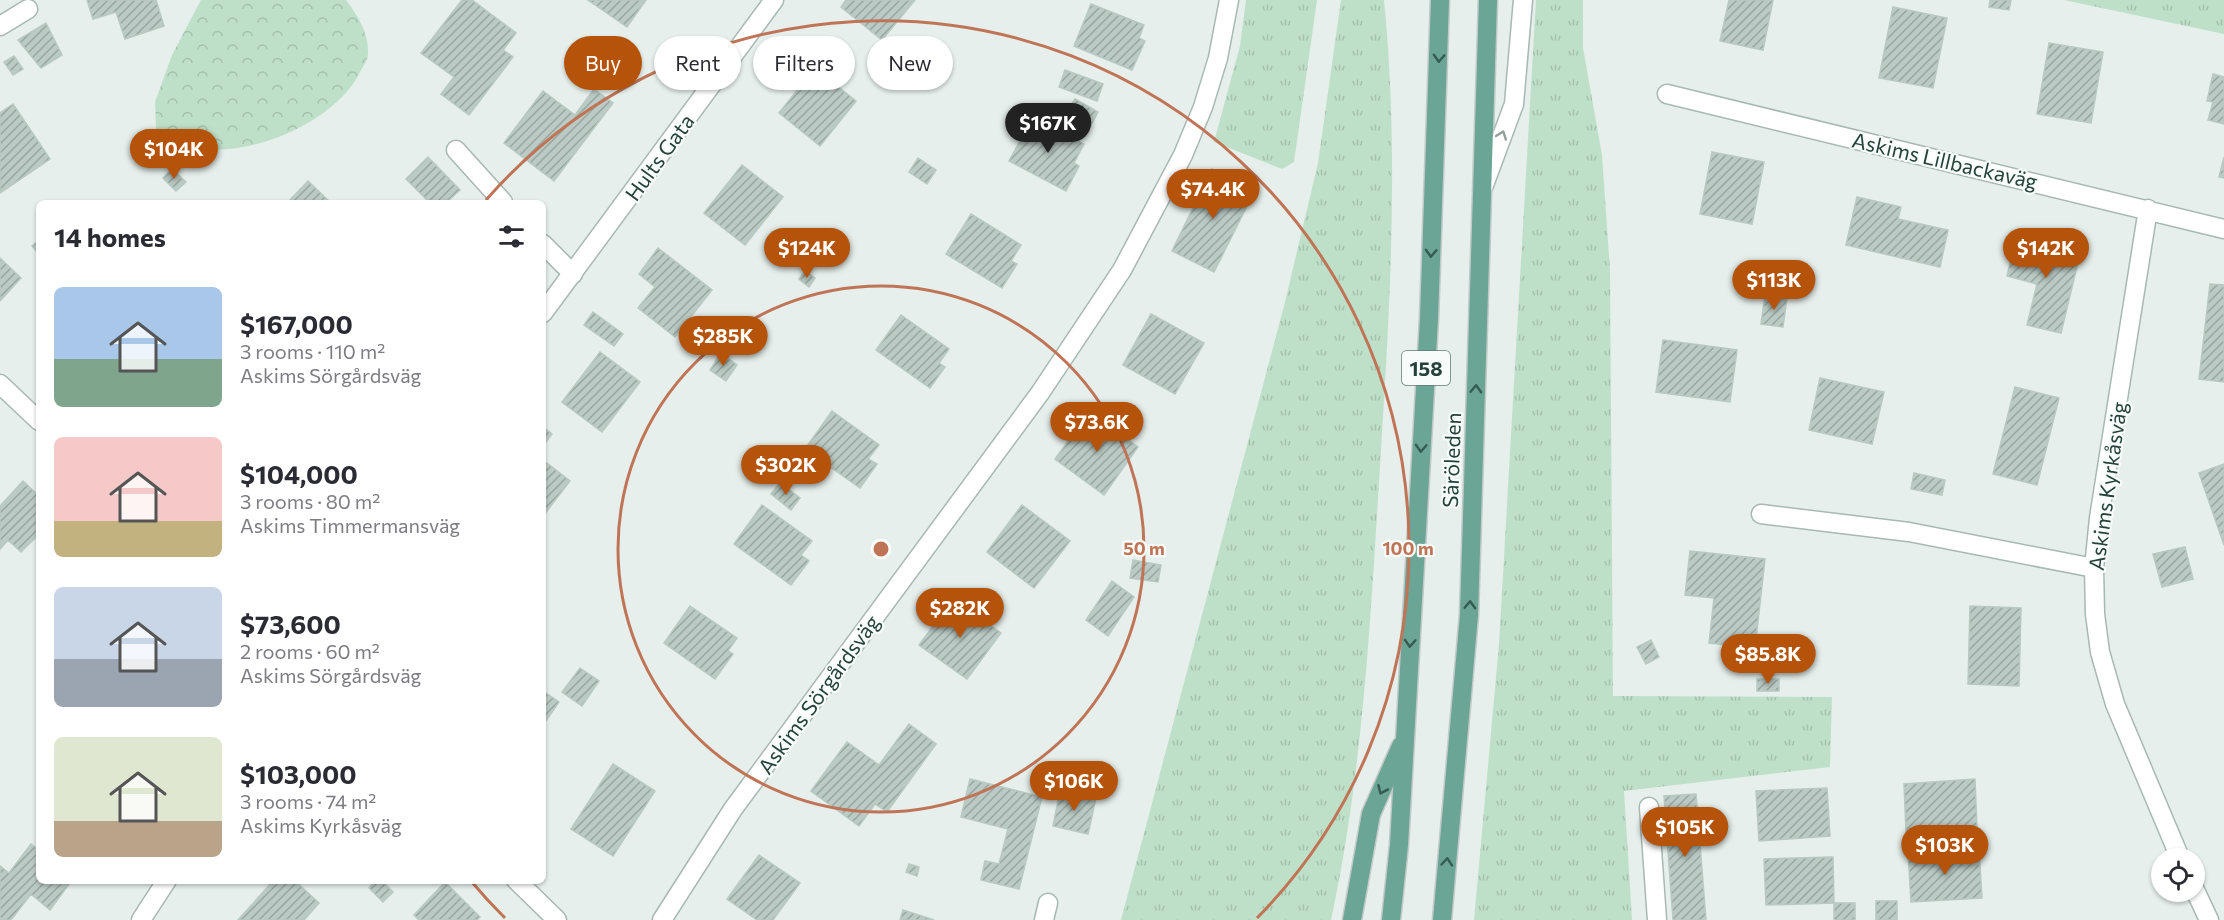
<!DOCTYPE html>
<html lang="en">
<head>
<meta charset="utf-8">
<style>
  :root { --surface:#fff; --page:#f2f2f3; --text:#2b2b33; --muted:#7c7c81; --accent:#b45309 }
  body { margin:0; font-family:Commissioner,sans-serif; background:var(--page); color:var(--text); height:100vh; display:flex; flex-direction:column; font-size:22px; white-space:nowrap }
  * { box-sizing:border-box; margin:0 }
  p { font-size:20px; color:var(--muted) }
  .icon { flex:none; width:33px; height:33px; fill:none; stroke:currentColor; stroke-width:2; stroke-linecap:round; stroke-linejoin:round }
  .map { position:relative; flex:1; overflow:hidden }
  .sheet { position:absolute; left:36px; top:200px; width:510px; height:684px; display:flex; flex-direction:column; background:var(--surface); border-radius:9px; box-shadow:0 2px 4px #0004 }
  .sheet>* { flex:none }
  .top-card { position:absolute; left:564px; top:36px; width:570px; height:54px; display:flex; gap:12px }
  .fabs { position:absolute; left:2151px; top:848px; display:grid; gap:12px }
  .fabs a { display:grid; place-items:center; width:54px; height:54px; border-radius:50%; background:var(--surface); box-shadow:0 2px 4px #0004; font-size:30px }
  .price { position:absolute; translate:-50% -51px; padding:0 14px; border-radius:21px; background:var(--accent); color:#fff; font-size:20px; line-height:39px; filter:drop-shadow(0 2px 3px #0008) }
  .price::after { content:''; position:absolute; left:50%; top:36px; width:18px; height:14px; margin-left:-9px; background:inherit; clip-path:polygon(0 0,100% 0,50% 100%) }
  .price.selected { background:#222; color:#fff }
  ul { padding:0; list-style:none }
  li { display:flex; align-items:center; gap:18px; height:150px; padding:0 18px }
  li span { display:grid; place-items:center; flex:none; width:168px; height:120px; border-radius:9px; color:#555 }
  li>.icon { margin-inline-start:auto }
  span .icon { width:72px; height:72px; fill:#fffc; stroke-width:1 }
  li b { font-size:26px }
  h2 { display:flex; justify-content:space-between; align-items:center; height:72px; padding:0 18px; font-size:26px }
  .chip { padding:0 21px; border-radius:27px; background:var(--surface); box-shadow:0 2px 4px #0004; font-size:21px; line-height:54px }
  .chip.selected { background:var(--accent); color:#fff }
  .map>svg:first-child { display:block }
</style>
</head>
<body>
<div class="map">
<svg width="2224" height="920" viewBox="0 0 2224 920">
  <defs>
    <pattern id="grass-tufts" width="24" height="20" patternUnits="userSpaceOnUse" patternTransform="scale(1.5)"><rect width="24" height="20" fill="#bfe0c8"/><path d="M3 7l-1-3M5 7V3M7 7l1-3M15 17l-1-3M17 17v-4M19 17l1-3" fill="none" stroke="#a4c1ad"/></pattern>
    <pattern id="forest-crowns" width="20" height="18" patternUnits="userSpaceOnUse" patternTransform="scale(1.5)"><rect width="20" height="18" fill="#bfe0c8"/><path d="M2 6a3 3 0 1 1 6 0M12 15a3 3 0 1 1 6 0" fill="none" stroke="#a4c1ad"/></pattern>
    <pattern id="building-hatch" width="6" height="6" patternUnits="userSpaceOnUse" patternTransform="scale(1.5)"><rect width="6" height="6" fill="#bbcac4"/><path d="M-1 1l2-2M0 6l6-6M5 7l2-2" fill="none" stroke="#98a6a0"/></pattern>
  </defs>
  <rect width="100%" height="100%" fill="#e6efeb"/>
  <path fill="url(#grass-tufts)" d="M 1246,0 L 1317,0 L 1294,162 L 1282,169 L 1214,142 L 1240,46 Z
    M 1341,0 L 1384,0 C 1400,159 1389,323 1379,482 C 1370,628 1362,777 1331,920 L 1121,920 L 1284,306 L 1318,163 Z
    M 1536,0 L 1583,0 L 1583,48 L 1602,155 L 1610,270 L 1613,696 L 1832,697 L 1830,767 L 1624,791 L 1632,920 L 1474,920 L 1499,644 Z
    M 2064,0 L 2224,0 L 2224,34 Z"/>
  <path fill="url(#forest-crowns)" d="M 201,0 L 346,0 C 358,16 369,33 368,54 C 368,60 362,68 359,74 C 329,132 209,177 156,130 L 155,102 L 172,55 Z"/>
  <path fill="url(#building-hatch)" stroke="#b8c9c2" stroke-width="1.5" d="M 87,0 L 156,0 L 164,26 L 125,39 L 116,12 L 93,19 Z
    M 462,0 L 472,0 L 516,33 L 503,50 L 513,57 L 469,115 L 441,94 L 454,77 L 421,53 Z
    M 588,0 L 646,0 L 627,27 Z
    M 846,0 L 915,0 L 882,40 L 841,7 Z
    M 1729,0 L 1773,0 L 1763,50 L 1720,41 Z
    M 1990,0 L 2011,0 L 2009,10 L 1989,7 Z
    M 1091,4 L 1144,25 L 1139,38 L 1145,41 L 1132,70 L 1074,46 Z
    M 1893,7 L 1947,18 L 1933,88 L 1879,78 Z
    M 46,23 L 62,55 L 41,68 L 18,40 Z
    M 2049,43 L 2103,52 L 2091,123 L 2037,114 Z
    M 14,56 L 23,69 L 13,75 L 4,62 Z
    M 815,68 L 856,101 L 820,146 L 779,113 Z
    M 1065,70 L 1103,84 L 1097,101 L 1059,87 Z
    M 2213,74 L 2224,77 L 2224,124 L 2208,120 L 2213,102 L 2207,101 Z
    M 594,89 L 613,103 L 554,181 L 504,143 L 543,91 L 575,115 Z
    M 1075,99 L 1098,112 L 1089,129 L 1065,115 Z
    M 13,104 L 50,159 L 0,193 L 0,113 Z
    M 1033,117 L 1084,144 L 1074,163 L 1079,166 L 1066,191 L 1009,161 Z
    M 1712,152 L 1764,162 L 1752,224 L 1700,214 Z
    M 428,157 L 460,190 L 447,202 L 429,202 L 406,179 Z
    M 2224,157 L 2224,178 L 2219,177 Z
    M 918,158 L 936,170 L 927,184 L 909,172 Z
    M 742,165 L 783,197 L 745,245 L 704,213 Z
    M 172,169 L 186,182 L 176,191 L 163,178 Z
    M 1212,169 L 1255,190 L 1214,272 L 1172,251 Z
    M 308,181 L 330,202 L 288,202 Z
    M 1857,197 L 1901,207 L 1898,219 L 1948,230 L 1940,267 L 1846,245 Z
    M 971,214 L 1021,245 L 1011,261 L 1017,264 L 1002,288 L 946,254 Z
    M 2017,234 L 2081,250 L 2061,333 L 2027,325 L 2037,284 L 2007,276 Z
    M 39,240 L 39,254 L 32,246 Z
    M 658,248 L 712,290 L 675,337 L 638,308 L 655,287 L 639,274 Z
    M 0,258 L 21,278 L 0,301 Z
    M 805,271 L 815,278 L 809,287 L 799,279 Z
    M 2210,284 L 2224,285 L 2224,382 L 2199,379 Z
    M 1765,295 L 1787,298 L 1783,327 L 1761,324 Z
    M 593,312 L 623,334 L 614,346 L 584,325 Z
    M 1151,314 L 1204,343 L 1175,394 L 1123,365 Z
    M 901,315 L 949,349 L 939,363 L 945,367 L 930,388 L 876,350 Z
    M 1663,340 L 1737,350 L 1730,402 L 1656,392 Z
    M 600,352 L 640,382 L 602,432 L 562,402 Z
    M 721,353 L 737,365 L 726,381 L 710,370 Z
    M 1820,378 L 1884,392 L 1872,444 L 1809,430 Z
    M 2015,387 L 2059,398 L 2037,485 L 1993,474 Z
    M 832,411 L 879,445 L 868,459 L 877,464 L 860,488 L 805,449 Z
    M 1089,412 L 1138,447 L 1104,495 L 1055,459 Z
    M 543,427 L 552,434 L 543,446 Z
    M 543,460 L 570,481 L 543,516 Z
    M 2224,464 L 2224,545 L 2199,473 Z
    M 1914,473 L 1945,480 L 1942,495 L 1911,489 Z
    M 23,481 L 39,496 L 39,534 L 21,552 L 8,540 L 0,549 L 0,506 Z
    M 780,483 L 800,498 L 791,510 L 771,494 Z
    M 762,505 L 812,541 L 801,555 L 809,561 L 791,585 L 734,544 Z
    M 1022,505 L 1070,541 L 1034,588 L 987,552 Z
    M 2185,547 L 2193,579 L 2162,587 L 2153,554 Z
    M 1690,551 L 1765,559 L 1755,648 L 1709,643 L 1714,598 L 1685,595 Z
    M 1133,560 L 1161,565 L 1158,582 L 1130,578 Z
    M 1112,581 L 1134,597 L 1108,636 L 1086,620 Z
    M 953,599 L 1001,633 L 967,679 L 919,645 Z
    M 690,606 L 737,638 L 728,651 L 733,654 L 715,679 L 664,643 Z
    M 1970,606 L 2021,608 L 2019,686 L 1968,684 Z
    M 1651,640 L 1659,657 L 1646,664 L 1637,647 Z
    M 580,668 L 599,681 L 582,706 L 562,692 Z
    M 1757,679 L 1779,679 L 1779,691 L 1757,691 Z
    M 543,691 L 559,702 L 543,725 Z
    M 909,724 L 936,744 L 887,812 L 875,804 L 859,826 L 811,791 L 847,742 L 879,765 Z
    M 613,764 L 655,791 L 613,856 L 571,829 Z
    M 970,779 L 1042,797 L 1019,889 L 981,880 L 985,861 L 999,864 L 1008,829 L 961,817 Z
    M 1975,779 L 1977,828 L 1906,832 L 1904,784 Z
    M 1827,788 L 1830,836 L 1759,841 L 1756,791 Z
    M 1060,791 L 1096,798 L 1088,834 L 1053,826 Z
    M 1696,794 L 1706,920 L 1673,920 L 1664,796 Z
    M 31,844 L 39,850 L 39,880 L 72,880 L 50,910 L 31,894 L 11,920 L 0,920 L 0,866 L 9,873 Z
    M 1979,849 L 1982,898 L 1911,902 L 1908,853 Z
    M 759,855 L 800,883 L 773,920 L 757,920 L 727,899 Z
    M 1833,857 L 1834,903 L 1766,905 L 1764,859 Z
    M 909,864 L 919,867 L 917,876 L 906,872 Z
    M 274,880 L 294,880 L 319,903 L 304,920 L 238,920 Z
    M 376,880 L 381,880 L 393,892 L 383,902 L 369,888 Z
    M 445,882 L 480,917 L 477,920 L 419,920 L 414,915 Z
    M 1876,901 L 1897,901 L 1897,920 L 1876,920 Z
    M 1834,903 L 1855,903 L 1855,920 L 1834,920 Z
    M 903,910 L 934,920 L 900,920 Z"/>
  <g fill="none" stroke-linecap="round" stroke-linejoin="round">
    <g stroke="#a8b8b2" stroke-width="21">
      <path id="lane" d="M 0,26 L 28,9
        M 456,150 L 503,202
        M 1484,185 L 1514,104 L 1523,0
        M 543,244 L 573,274
        M 1761,514 L 1909,532 L 2094,568
        M 1649,807 L 1657,920"/>
    </g>
    <g stroke="#a8b8b2" stroke-width="21">
      <path id="street" d="M 1667,94 L 2224,229
        M 2148,209 L 2099,518 L 2094,568 L 2095,614 L 2100,652 L 2115,704 L 2180,858
        M 543,313 L 774,0
        M 0,384 L 39,421
        M 516,880 L 557,920
        M 2194,888 L 2209,920
        M 141,920 L 167,880
        M 662,920 L 733,809 L 1040,393 L 1122,270 L 1183,155 L 1203,107 L 1218,58 L 1229,0
        M 1044,920 L 1048,903"/>
    </g>
    <g stroke="#c2cac8" stroke-width="21">
      <path id="primary" d="M 1352,920 L 1371,814 L 1401,746
        M 1391,920 L 1399,845 L 1429,319 L 1440,0
        M 1442,920 L 1469,615 L 1488,0"/>
    </g>
    <use href="#lane" stroke="#fff" stroke-width="18"/>
    <use href="#street" stroke="#fff" stroke-width="18"/>
    <use href="#primary" stroke="#6aa596" stroke-width="18"/>
  </g>
  <defs><path id="oneway-chevron" d="M-2-3.5L2.5 0L-2 3.5" fill="none" stroke-width="1.6" stroke-linecap="round" stroke-linejoin="round" transform="scale(1.5)"/></defs>
  <g stroke="#365b51">
    <use href="#oneway-chevron" transform="translate(1439 58) rotate(92)"/>
    <use href="#oneway-chevron" transform="translate(1431 253) rotate(92)"/>
    <use href="#oneway-chevron" transform="translate(1476 389) rotate(-88)"/>
    <use href="#oneway-chevron" transform="translate(1421 448) rotate(93)"/>
    <use href="#oneway-chevron" transform="translate(1470 605) rotate(-88)"/>
    <use href="#oneway-chevron" transform="translate(1410 643) rotate(93)"/>
    <use href="#oneway-chevron" transform="translate(1382 790) rotate(114)"/>
    <use href="#oneway-chevron" transform="translate(1447 862) rotate(-85)"/>
  </g>
  <use stroke="#92a09c" href="#oneway-chevron" transform="translate(1502 135) rotate(-70)"/>
  <g fill="none" stroke="#c07456" stroke-width="3">
    <circle cx="881" cy="549" r="263"/>
    <path d="M505 918A527 527 0 0 1 471 881M486 200A527 527 0 1 1 1257 918"/>
  </g>
  <g text-anchor="middle" dominant-baseline="central" stroke-width="4.5" stroke-linejoin="round" paint-order="stroke">
    <rect fill="#f7fbf9" stroke="#637a73" stroke-width="1.5" x="1402" y="351" width="48" height="34" rx="4.5"/>
    <g font-size="20" font-weight="bold" fill="#24423a">
      <text x="1426" y="368">158</text>
    </g>
    <g font-size="21" fill="#24423a" stroke="#f7fbf9">
      <text transform="translate(659 157) rotate(-54)">Hults Gata</text>
      <text transform="translate(1945 160) rotate(13)">Askims Lillbackaväg</text>
      <text transform="translate(1451 460) rotate(-88)">Säröleden</text>
      <text transform="translate(2107 486) rotate(-82)">Askims Kyrkåsväg</text>
      <text transform="translate(818 694) rotate(-54)">Askims Sörgårdsväg</text>
    </g>
  </g>
  <circle cx="881" cy="549" r="9" fill="#c07456" stroke="#f7fbf9" stroke-width="3"/>
  <g font-size="18" text-anchor="middle" font-weight="bold" fill="#c07456" stroke="#f7fbf9" stroke-width="4.5" stroke-linejoin="round" paint-order="stroke">
    <text x="1144" y="555">50 m</text>
    <text x="1408" y="555">100 m</text>
  </g>
</svg>
<div class="fabs">
<a><svg class="icon" aria-label="locate" viewBox="0 0 24 24"><circle cx="12" cy="12" r="6"/><path d="M12 2v4M12 18v4M2 12h4M18 12h4"/></svg></a>
</div>
<b class="price selected" style="left:1048px;top:154px">$167K</b>
<b class="price" style="left:174px;top:180px">$104K</b>
<b class="price" style="left:1213px;top:220px">$74.4K</b>
<b class="price" style="left:807px;top:279px">$124K</b>
<b class="price" style="left:2046px;top:279px">$142K</b>
<b class="price" style="left:1774px;top:311px">$113K</b>
<b class="price" style="left:723px;top:367px">$285K</b>
<b class="price" style="left:1097px;top:453px">$73.6K</b>
<b class="price" style="left:786px;top:496px">$302K</b>
<b class="price" style="left:960px;top:639px">$282K</b>
<b class="price" style="left:1768px;top:685px">$85.8K</b>
<b class="price" style="left:1074px;top:812px">$106K</b>
<b class="price" style="left:1685px;top:858px">$105K</b>
<b class="price" style="left:1945px;top:876px">$103K</b>
<div class="top-card">
<a class="chip selected">Buy</a>
<a class="chip">Rent</a>
<a class="chip">Filters</a>
<a class="chip">New</a>
</div>
<section class="sheet">
<h2>14 homes<svg class="icon" aria-label="filters" viewBox="0 0 24 24"><path d="M4 7h16M4 17h16"/><circle cx="9" cy="7" r="2"/><circle cx="15" cy="17" r="2"/></svg></h2>
<ul>
<li><span style="background:linear-gradient(#a9c7e8 60%,#7fa58c 0)"><svg class="icon" aria-label="home" viewBox="0 0 24 24"><path d="M3 11l9-7 9 7M6 9v11h12V9"/></svg></span><div><b>$167,000</b><p>3 rooms · 110 m²</p><p>Askims Sörgårdsväg</p></div></li>
<li><span style="background:linear-gradient(#f6c9c9 70%,#c2b280 0)"><svg class="icon" aria-label="home" viewBox="0 0 24 24"><path d="M3 11l9-7 9 7M6 9v11h12V9"/></svg></span><div><b>$104,000</b><p>3 rooms · 80 m²</p><p>Askims Timmermansväg</p></div></li>
<li><span style="background:linear-gradient(#c9d6e8 60%,#9aa5b1 0)"><svg class="icon" aria-label="home" viewBox="0 0 24 24"><path d="M3 11l9-7 9 7M6 9v11h12V9"/></svg></span><div><b>$73,600</b><p>2 rooms · 60 m²</p><p>Askims Sörgårdsväg</p></div></li>
<li><span style="background:linear-gradient(#dfe7d0 70%,#b9a48a 0)"><svg class="icon" aria-label="home" viewBox="0 0 24 24"><path d="M3 11l9-7 9 7M6 9v11h12V9"/></svg></span><div><b>$103,000</b><p>3 rooms · 74 m²</p><p>Askims Kyrkåsväg</p></div></li>
</ul>
</section>
</div>
</body>
</html>
